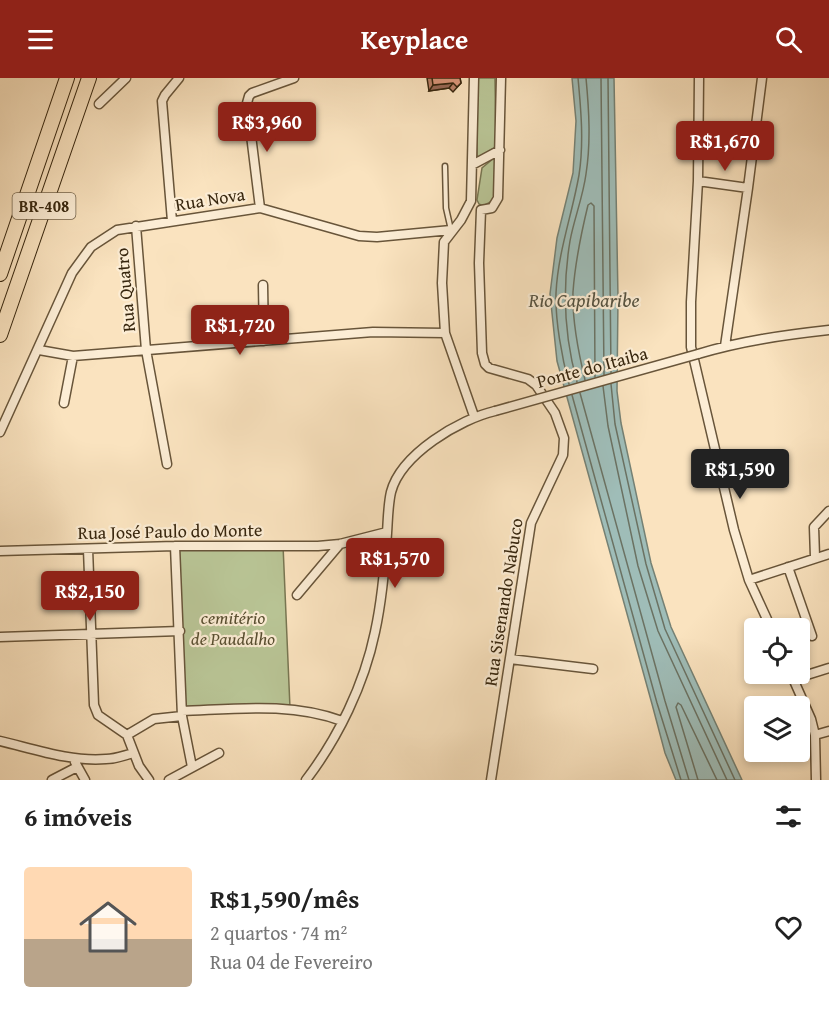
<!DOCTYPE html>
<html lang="pt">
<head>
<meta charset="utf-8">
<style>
  :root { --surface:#fff; --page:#f6f6f6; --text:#222; --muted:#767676; --line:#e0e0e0; --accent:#8f2418 }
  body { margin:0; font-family:"Gentium Book Plus",serif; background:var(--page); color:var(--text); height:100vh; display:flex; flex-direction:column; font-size:22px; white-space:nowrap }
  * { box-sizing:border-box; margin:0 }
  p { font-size:20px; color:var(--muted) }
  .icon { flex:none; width:33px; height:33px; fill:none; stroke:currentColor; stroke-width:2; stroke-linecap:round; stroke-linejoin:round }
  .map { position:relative; height:702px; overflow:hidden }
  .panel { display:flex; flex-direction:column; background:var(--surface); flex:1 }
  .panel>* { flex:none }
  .tools { position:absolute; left:744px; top:540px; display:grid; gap:12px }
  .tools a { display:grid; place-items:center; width:66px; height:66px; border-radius:6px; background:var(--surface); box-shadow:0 3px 9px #0003; font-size:30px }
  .price { position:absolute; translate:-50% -51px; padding:0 14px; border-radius:6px; background:var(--accent); color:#fff; font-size:20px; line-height:39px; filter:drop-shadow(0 2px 3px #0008) }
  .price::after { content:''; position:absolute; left:50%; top:36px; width:18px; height:14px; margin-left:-9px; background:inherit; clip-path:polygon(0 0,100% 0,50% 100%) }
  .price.on { background:#222; color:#fff }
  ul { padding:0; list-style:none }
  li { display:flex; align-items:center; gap:18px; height:150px; padding:0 24px }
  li+li { border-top:2px solid var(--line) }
  li span { display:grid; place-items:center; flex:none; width:168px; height:120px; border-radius:6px; color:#555 }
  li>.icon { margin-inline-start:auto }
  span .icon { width:72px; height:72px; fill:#fffc; stroke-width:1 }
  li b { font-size:26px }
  h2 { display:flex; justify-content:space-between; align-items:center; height:72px; padding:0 24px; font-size:26px }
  header { display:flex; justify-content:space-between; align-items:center; height:78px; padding:0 24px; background:var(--accent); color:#fff; font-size:27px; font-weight:600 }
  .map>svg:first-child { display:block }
</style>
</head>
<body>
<header><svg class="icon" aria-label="menu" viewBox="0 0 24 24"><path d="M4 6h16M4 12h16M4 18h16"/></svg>Keyplace<svg class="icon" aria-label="search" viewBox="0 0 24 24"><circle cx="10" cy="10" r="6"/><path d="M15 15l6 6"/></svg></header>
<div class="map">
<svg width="829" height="702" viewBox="0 0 829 702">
  <rect width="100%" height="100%" fill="#fae3bf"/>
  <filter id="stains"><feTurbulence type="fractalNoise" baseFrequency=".00333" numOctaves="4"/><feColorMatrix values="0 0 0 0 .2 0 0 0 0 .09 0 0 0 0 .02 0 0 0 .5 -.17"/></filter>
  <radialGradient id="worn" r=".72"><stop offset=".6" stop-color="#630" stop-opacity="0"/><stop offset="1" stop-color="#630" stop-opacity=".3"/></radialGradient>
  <path fill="#b9c596" stroke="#787652" stroke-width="1.5" d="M 476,0 L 495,0 L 496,69 L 477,80 Z
    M 494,80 L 497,83 L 498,120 L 483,128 L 479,126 L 477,122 L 482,90 Z
    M 283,467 L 290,630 L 185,631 L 176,469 Z"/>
  <path fill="#9fbdb8" stroke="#758174" stroke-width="1.5" d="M 572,0 L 614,0 L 618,220 L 617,313 L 621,345 L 651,485 L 671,549 L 742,702 L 676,702 L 665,675 L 652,626 L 557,283 L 550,216 L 557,160 L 573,95 L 576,43 Z"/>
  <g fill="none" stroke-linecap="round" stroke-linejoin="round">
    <path stroke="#6b7263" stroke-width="1.5" d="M 601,0 L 604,297
      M 608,0 L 611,295
      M 585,302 C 579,277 572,240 573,214 C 575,185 581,156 588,127 L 591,125 L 594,128 L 595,299
      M 577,304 C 564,257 562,211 570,163 C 574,141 583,119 586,96 C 591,64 589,32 586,0
      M 569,306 C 562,280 555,242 556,215 C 558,174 572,137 579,97 C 584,65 581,32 578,0
      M 611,306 L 615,346 L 646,486 L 665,551 L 735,702
      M 603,308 L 608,348 L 638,488 L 658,553 L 727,702
      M 580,315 L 665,623 L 689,702
      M 572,317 L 657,625 L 681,702
      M 698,702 L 676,629 L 678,625 L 681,627 L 717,702"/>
    <g stroke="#68553a" stroke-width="7">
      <path id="service" d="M 445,88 L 446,130 L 451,152"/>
    </g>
    <g stroke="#68553a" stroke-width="11">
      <path id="minor" d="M 474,0 L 471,123 L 461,142 L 444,164 L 442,205 L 445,255 L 474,338
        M 699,0 L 698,103 L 691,224 L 691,269 L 734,452 L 749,502 L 771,550
        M 99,26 L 126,0
        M 472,87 L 500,72
        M 698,103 L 748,110
        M 260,130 L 247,25 L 249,18 L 252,15 L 294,0
        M 172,143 L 162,23 L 165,17 L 179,0
        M 136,148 L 146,272 L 167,386
        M 263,207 L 264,263
        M 725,268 L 748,110 L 762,0
        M 39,272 L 73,278 L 373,254 L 445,255
        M 698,276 C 741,263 784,257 829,252
        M 64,325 L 73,278
        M 0,354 L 72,195 L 91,169 L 117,152 L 260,130 L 359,158 L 377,159 L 451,152
        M 175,468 L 182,638 L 192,689
        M 88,471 L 94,627 L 98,637 L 127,657
        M 0,473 L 175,468 L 318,468 L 340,466 L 387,454
        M 815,479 L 814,449 L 829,433
        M 788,489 L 812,558
        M 749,502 L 829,476
        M 297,517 L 340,466
        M 0,559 L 180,553
        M 510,581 L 593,591
        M 791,596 L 811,641 L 815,657 L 816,702
        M 794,601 L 829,590
        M 182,633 C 236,631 291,624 342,643
        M 127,657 L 154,641 L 182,638
        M 127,657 L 139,688 L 149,702
        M 815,657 L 829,653
        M 0,663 C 34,671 71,684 106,681 C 116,681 125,677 134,675
        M 75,684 L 85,702
        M 52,702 L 77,689
        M 169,702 L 219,675
        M 306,702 C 338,660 364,607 375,554 C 382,522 385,488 387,455 C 388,441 388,427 391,414 C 401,376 460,341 495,333
        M 491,702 L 531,445 L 563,377 L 564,360 L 555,335 L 536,307 L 528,301 L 489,290 L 485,286 L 482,275 L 479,185 L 481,132 L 492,130 L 498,120 L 501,0"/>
    </g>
    <g stroke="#37260e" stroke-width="16">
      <path id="trunk" d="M 0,196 L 67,0
        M 0,257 L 89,0"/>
    </g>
    <use href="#service" stroke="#fcedd5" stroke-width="4"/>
    <use href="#minor" stroke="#fcedd5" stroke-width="8"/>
    <use href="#trunk" stroke="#fae3bf" stroke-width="14"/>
    <g stroke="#68553a" stroke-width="11" stroke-linecap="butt">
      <path id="minor-bridge" d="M 495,333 L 698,276"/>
    </g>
    <use href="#minor-bridge" stroke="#fcedd5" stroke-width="8"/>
  </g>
  <path fill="#bb8068" stroke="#37260e" stroke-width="1.5" d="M 427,0 L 460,0 L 461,5 L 453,14 L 449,10 L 429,13 Z"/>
  <path fill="#996855" stroke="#37260e" stroke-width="1.5" d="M 453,5 L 449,10 L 429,13 L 433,7 Z"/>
  <path fill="#da9579" stroke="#37260e" stroke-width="1.5" d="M 432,0 L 460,0 L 461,5 L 457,9 L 453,5 L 433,7 Z"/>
  <g text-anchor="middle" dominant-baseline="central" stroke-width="4.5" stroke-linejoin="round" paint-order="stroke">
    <rect fill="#fcedd5" stroke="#72624a" stroke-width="1.5" x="12.5" y="115" width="63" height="26" rx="4.5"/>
    <g font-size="16" font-weight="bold" fill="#37260e">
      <text x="44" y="128">BR-408</text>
    </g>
    <g font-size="18" fill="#37260e" stroke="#fcedd5">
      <text transform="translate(210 121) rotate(-9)">Rua Nova</text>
      <text transform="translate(125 212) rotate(-95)">Rua Quatro</text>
      <text transform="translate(592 289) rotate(-15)">Ponte do Itaiba</text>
      <text transform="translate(170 453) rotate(-1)">Rua José Paulo do Monte</text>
      <text transform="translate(503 524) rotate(-81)">Rua Sisenando Nabuco</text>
    </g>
    <g font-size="18" font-style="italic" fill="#584e30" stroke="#fcedd5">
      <text x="233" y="539">cemitério<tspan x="233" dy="21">de Paudalho</tspan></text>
    </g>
    <g font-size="20" font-style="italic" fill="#565341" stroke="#fcedd5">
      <text x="584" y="221">Rio Capibaribe</text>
    </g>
  </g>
  <rect width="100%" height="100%" filter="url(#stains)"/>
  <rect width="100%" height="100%" fill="url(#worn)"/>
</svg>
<div class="tools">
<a><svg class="icon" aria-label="locate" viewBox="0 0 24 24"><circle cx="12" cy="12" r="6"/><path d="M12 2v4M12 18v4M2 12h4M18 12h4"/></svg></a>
<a><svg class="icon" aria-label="layers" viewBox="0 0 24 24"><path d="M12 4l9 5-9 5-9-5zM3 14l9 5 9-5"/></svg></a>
</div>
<b class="price" style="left:267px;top:75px">R$3,960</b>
<b class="price" style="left:725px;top:94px">R$1,670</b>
<b class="price" style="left:240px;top:278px">R$1,720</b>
<b class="price on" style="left:740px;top:422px">R$1,590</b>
<b class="price" style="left:395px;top:511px">R$1,570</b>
<b class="price" style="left:90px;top:544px">R$2,150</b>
</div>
<section class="panel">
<h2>6 imóveis<svg class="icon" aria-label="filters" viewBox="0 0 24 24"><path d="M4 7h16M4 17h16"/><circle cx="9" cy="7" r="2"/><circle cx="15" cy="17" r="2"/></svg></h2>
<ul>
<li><span style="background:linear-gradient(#ffd9b3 60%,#b9a48a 0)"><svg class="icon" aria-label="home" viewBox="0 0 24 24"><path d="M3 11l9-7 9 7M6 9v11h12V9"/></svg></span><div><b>R$1,590/mês</b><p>2 quartos · 74 m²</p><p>Rua 04 de Fevereiro</p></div><svg class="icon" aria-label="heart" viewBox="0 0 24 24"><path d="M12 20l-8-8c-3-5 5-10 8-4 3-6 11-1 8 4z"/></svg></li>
</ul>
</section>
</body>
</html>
